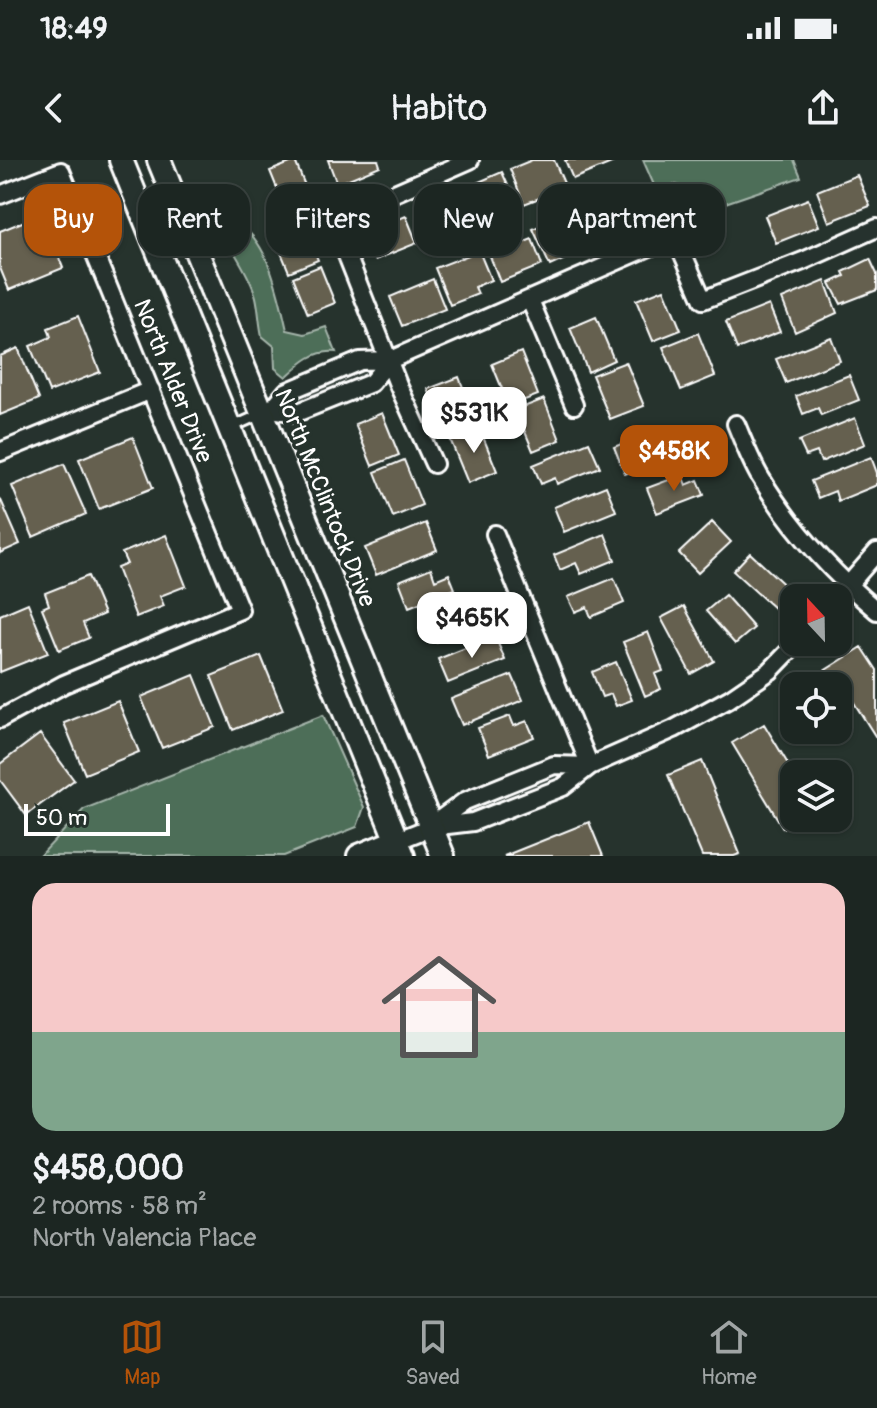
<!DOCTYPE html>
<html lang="en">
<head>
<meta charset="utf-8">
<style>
  :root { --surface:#1c2622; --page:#252e2a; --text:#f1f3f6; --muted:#a0a5a5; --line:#3a4340; --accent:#b45309 }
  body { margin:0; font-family:Pangolin,sans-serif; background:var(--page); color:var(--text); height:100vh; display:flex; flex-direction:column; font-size:30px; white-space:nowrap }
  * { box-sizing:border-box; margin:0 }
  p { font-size:26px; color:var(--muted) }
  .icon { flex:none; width:44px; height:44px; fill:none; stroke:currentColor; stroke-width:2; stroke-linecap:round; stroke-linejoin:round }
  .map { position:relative; height:696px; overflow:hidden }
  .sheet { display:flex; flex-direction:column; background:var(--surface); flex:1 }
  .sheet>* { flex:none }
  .guide { position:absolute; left:24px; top:24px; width:830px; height:72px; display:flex; gap:16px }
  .needle { width:52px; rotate:338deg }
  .tools { position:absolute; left:780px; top:424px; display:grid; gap:16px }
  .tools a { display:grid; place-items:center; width:72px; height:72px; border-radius:16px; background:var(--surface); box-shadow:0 2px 6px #0004,0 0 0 2px var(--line); font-size:40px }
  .scale { position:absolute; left:24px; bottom:20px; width:146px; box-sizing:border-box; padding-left:8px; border:4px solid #fff; border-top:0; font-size:22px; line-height:28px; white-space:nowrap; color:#fff; -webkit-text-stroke:6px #26332d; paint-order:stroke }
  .price { position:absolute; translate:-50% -68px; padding:0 18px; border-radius:16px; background:#fff; color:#222; font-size:26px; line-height:52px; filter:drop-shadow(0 2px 4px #0008) }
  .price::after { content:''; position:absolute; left:50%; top:48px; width:24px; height:18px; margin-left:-12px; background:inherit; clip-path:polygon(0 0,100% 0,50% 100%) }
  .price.selected { background:var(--accent); color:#fff }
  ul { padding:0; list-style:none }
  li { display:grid; align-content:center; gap:16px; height:424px; padding:0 32px }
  li span { display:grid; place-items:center; height:248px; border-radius:24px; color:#555 }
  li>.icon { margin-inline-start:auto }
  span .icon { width:144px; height:144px; fill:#fffc; stroke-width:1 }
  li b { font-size:34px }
  .chip { padding:0 28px; border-radius:24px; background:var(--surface); box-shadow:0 2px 6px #0004,0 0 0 2px var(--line); font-size:28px; line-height:72px }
  .chip.selected { background:var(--accent); color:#fff }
  .status { display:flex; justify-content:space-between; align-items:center; height:56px; padding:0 40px; background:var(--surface); direction:ltr }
  .status svg { height:22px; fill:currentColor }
  header { display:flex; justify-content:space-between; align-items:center; height:104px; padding:0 32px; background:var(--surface); font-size:36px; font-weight:600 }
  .dock { display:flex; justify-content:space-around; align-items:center; height:112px; border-top:2px solid var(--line); background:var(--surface); font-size:22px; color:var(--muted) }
  .dock a { display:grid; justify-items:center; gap:4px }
  .dock .selected { color:var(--accent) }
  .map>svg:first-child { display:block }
</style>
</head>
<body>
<div class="status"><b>18:49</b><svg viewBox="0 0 49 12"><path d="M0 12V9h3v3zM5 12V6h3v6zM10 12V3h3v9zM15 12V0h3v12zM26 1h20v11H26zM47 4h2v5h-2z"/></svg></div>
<header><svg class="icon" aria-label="back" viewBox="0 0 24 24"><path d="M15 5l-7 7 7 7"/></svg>Habito<svg class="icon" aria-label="share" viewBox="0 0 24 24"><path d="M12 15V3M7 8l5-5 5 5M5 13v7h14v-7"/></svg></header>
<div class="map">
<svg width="877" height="696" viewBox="0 0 877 696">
  <rect width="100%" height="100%" fill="#26332d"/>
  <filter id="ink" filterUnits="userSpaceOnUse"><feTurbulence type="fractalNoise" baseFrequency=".0125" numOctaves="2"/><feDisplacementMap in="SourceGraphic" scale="16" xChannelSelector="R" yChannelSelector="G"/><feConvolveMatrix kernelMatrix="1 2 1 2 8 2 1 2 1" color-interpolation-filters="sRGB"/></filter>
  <g filter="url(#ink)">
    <path fill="#4e6e58" stroke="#a6b6ac" stroke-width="2" d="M 643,0 L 794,0 L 801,17 L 670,62 Z
      M 240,66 C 269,81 280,141 287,170 L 305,174 L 326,167 L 336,192 C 314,190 301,203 286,217 L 275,208 L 274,186 L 262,176 C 259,163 259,150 256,137 C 250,114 234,95 225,74 L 230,67 Z
      M 323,555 L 364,647 L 357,667 L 284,696 L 40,696 L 84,649 Z"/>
    <path fill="#65614f" stroke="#fff" stroke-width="2" d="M 328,0 L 378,0 L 380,6 L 337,24 Z
      M 532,0 L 554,0 L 566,28 L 524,44 L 510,9 Z
      M 565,0 L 613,0 L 614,2 L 573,19 Z
      M 295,1 L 312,43 L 287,53 L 270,11 Z
      M 502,12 L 515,41 L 472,59 L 460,30 Z
      M 857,15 L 870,46 L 829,62 L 817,31 Z
      M 455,32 L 471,71 L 428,89 L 416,60 L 431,53 L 427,43 Z
      M 625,34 L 639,66 L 612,77 L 609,71 L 595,78 L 584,53 Z
      M 808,39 L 819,66 L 776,83 L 765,56 Z
      M 577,48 L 590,77 L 569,85 L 574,95 L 550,106 L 533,69 Z
      M 42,54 L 63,108 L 9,130 L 0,108 L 0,71 Z
      M 300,56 L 318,100 L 289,112 L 271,68 Z
      M 406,56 L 417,83 L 375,100 L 364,73 Z
      M 532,79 L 542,105 L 500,122 L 490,96 Z
      M 479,91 L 491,120 L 475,127 L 478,134 L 450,145 L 435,108 Z
      M 870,99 L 877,114 L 877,130 L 841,144 L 830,123 L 845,116 L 843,112 Z
      M 320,106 L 335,143 L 308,154 L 293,117 Z
      M 433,119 L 445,149 L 402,166 L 390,137 Z
      M 825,121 L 837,153 L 795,172 L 782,139 Z
      M 664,129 L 681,170 L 653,181 L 636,140 Z
      M 769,145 L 780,172 L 737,189 L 726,162 Z
      M 78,156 L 100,212 L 49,232 L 30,186 L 51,177 L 48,168 Z
      M 596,157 L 614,200 L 588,212 L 570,168 Z
      M 698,173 L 715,216 L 681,230 L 663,187 Z
      M 831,177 L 840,201 L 786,223 L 776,199 Z
      M 18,188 L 39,239 L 0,255 L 0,196 Z
      M 521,192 L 538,235 L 509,246 L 492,204 Z
      M 626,202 L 644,246 L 610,259 L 592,215 Z
      M 849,215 L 859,240 L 821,255 L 818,248 L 803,254 L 796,236 Z
      M 459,217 L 476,261 L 446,274 L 428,229 Z
      M 544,239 L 560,280 L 533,291 L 516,250 Z
      M 382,253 L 399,295 L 372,306 L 355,264 Z
      M 855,258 L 865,284 L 821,302 L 817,292 L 806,296 L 799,281 Z
      M 479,267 L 497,311 L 468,323 L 450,279 Z
      M 658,269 L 669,297 L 625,314 L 614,287 Z
      M 133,277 L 153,328 L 99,349 L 79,299 Z
      M 589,282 L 600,307 L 557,324 L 555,318 L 541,324 L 533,305 Z
      M 871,297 L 877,313 L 877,325 L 838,341 L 835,331 L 818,338 L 811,321 Z
      M 404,300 L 422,345 L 393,357 L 375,312 Z
      M 64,304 L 86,354 L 33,377 L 12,326 Z
      M 682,315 L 686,325 L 698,320 L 704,335 L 657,353 L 647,328 Z
      M 606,326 L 616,351 L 564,372 L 554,347 Z
      M 0,338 L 20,384 L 0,393 Z
      M 712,362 L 731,382 L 698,413 L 679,393 Z
      M 426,363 L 437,390 L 376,415 L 365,388 Z
      M 605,374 L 615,400 L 581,414 L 576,403 L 560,410 L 554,395 Z
      M 166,375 L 186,426 L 160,436 L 164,446 L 136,457 L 117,408 L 127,404 L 122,393 Z
      M 750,393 L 790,430 L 774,448 L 733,411 Z
      M 431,408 L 435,420 L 449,414 L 455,429 L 409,447 L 399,421 Z
      M 88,416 L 104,454 L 83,463 L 89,478 L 59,490 L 42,448 L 49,445 L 45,433 Z
      M 614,418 L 624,443 L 591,457 L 587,447 L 575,452 L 568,437 Z
      M 725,435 L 754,468 L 735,484 L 706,451 Z
      M 479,436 L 489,461 L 436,482 L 426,457 Z
      M 28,443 L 48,493 L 0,512 L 0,455 Z
      M 684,446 L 714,501 L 691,514 L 661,458 Z
      M 648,472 L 663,511 L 655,514 L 661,529 L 645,536 L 623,482 Z
      M 495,476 L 505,500 L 448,523 L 438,499 Z
      M 862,487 L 877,510 L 877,579 L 841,522 L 833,526 L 824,511 Z
      M 261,496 L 283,550 L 233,570 L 211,516 Z
      M 616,502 L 632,540 L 616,546 L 611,534 L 602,537 L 592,512 Z
      M 194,515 L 215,567 L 162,588 L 141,537 Z
      M 512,515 L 523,540 L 462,565 L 451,539 Z
      M 118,541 L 139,592 L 85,614 L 64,563 Z
      M 510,556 L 514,566 L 527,561 L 534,577 L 489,595 L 478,568 Z
      M 764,564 L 794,614 L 794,658 L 800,658 L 783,668 L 732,583 Z
      M 40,574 L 74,620 L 26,655 L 0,620 L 0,604 Z
      M 702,601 L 740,694 L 734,696 L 702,696 L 668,615 Z
      M 589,662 L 603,696 L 504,696 Z"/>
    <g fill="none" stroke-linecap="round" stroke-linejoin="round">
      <g stroke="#fff" stroke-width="14">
        <path id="lane" d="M 230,268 L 261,254"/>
      </g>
      <g stroke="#fff" stroke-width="22">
        <path id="street" d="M 0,35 L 61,11 L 240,450 L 64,524 L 0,559
          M 530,140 L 574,245
          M 272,249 L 296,253 L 371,223 L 390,200
          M 262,254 L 272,249 L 286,232 L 360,201 L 390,200 L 675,76 L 703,140 L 803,101 L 877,68
          M 736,264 C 743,281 750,299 759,315 C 790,367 831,412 877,451
          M 0,292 L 151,230
          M 434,304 L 399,227 L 333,60 L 470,0
          M 495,374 L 590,606
          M 837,438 L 877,392
          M 431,666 L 465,641 L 554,605 L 590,606
          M 396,681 L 431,667 L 473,662 L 563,627 L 590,606 L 674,569 L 729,539 L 770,511 L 798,482"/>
      </g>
      <g stroke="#fff" stroke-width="28">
        <path id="secondary" d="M 121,0 L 403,696
          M 159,0 L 443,696
          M 359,696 L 396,681"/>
      </g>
      <use href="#lane" stroke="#26332d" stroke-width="8"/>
      <use href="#street" stroke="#26332d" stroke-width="16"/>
      <use href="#secondary" stroke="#26332d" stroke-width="22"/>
    </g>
    <circle fill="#717f77" cx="675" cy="30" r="7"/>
  </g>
  <g text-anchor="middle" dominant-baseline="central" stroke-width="7" stroke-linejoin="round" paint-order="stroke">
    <g font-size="24" fill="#fff" stroke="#26332d">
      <text transform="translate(173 221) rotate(68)">North Alder Drive</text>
      <text transform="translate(325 338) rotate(68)">North McClintock Drive</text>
    </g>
  </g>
</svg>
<div class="tools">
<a><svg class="needle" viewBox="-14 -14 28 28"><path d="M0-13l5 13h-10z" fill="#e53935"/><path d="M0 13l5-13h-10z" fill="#a0a5a5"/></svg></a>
<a><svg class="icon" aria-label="locate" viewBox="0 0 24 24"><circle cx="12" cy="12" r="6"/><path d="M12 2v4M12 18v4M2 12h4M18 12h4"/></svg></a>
<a><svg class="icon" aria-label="layers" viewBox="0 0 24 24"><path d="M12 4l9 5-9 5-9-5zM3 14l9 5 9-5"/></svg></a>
</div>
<div class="scale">50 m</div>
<b class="price" style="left:474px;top:295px">$531K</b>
<b class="price selected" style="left:674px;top:333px">$458K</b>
<b class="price" style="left:472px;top:500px">$465K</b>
<div class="guide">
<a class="chip selected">Buy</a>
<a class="chip">Rent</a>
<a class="chip">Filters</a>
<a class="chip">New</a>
<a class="chip">Apartment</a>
</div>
</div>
<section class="sheet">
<ul>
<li><span style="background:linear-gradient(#f6c9c9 60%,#7fa58c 0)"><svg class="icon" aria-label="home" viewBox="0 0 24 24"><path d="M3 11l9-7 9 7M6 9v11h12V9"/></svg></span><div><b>$458,000</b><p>2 rooms · 58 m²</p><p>North Valencia Place</p></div></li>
</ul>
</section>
<nav class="dock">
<a class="selected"><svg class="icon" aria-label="map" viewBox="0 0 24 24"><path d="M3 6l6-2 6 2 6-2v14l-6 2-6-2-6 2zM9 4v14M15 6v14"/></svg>Map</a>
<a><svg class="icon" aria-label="saved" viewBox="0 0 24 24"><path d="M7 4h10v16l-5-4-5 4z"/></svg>Saved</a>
<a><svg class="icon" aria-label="home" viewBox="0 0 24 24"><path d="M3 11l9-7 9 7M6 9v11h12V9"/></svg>Home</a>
</nav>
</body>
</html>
